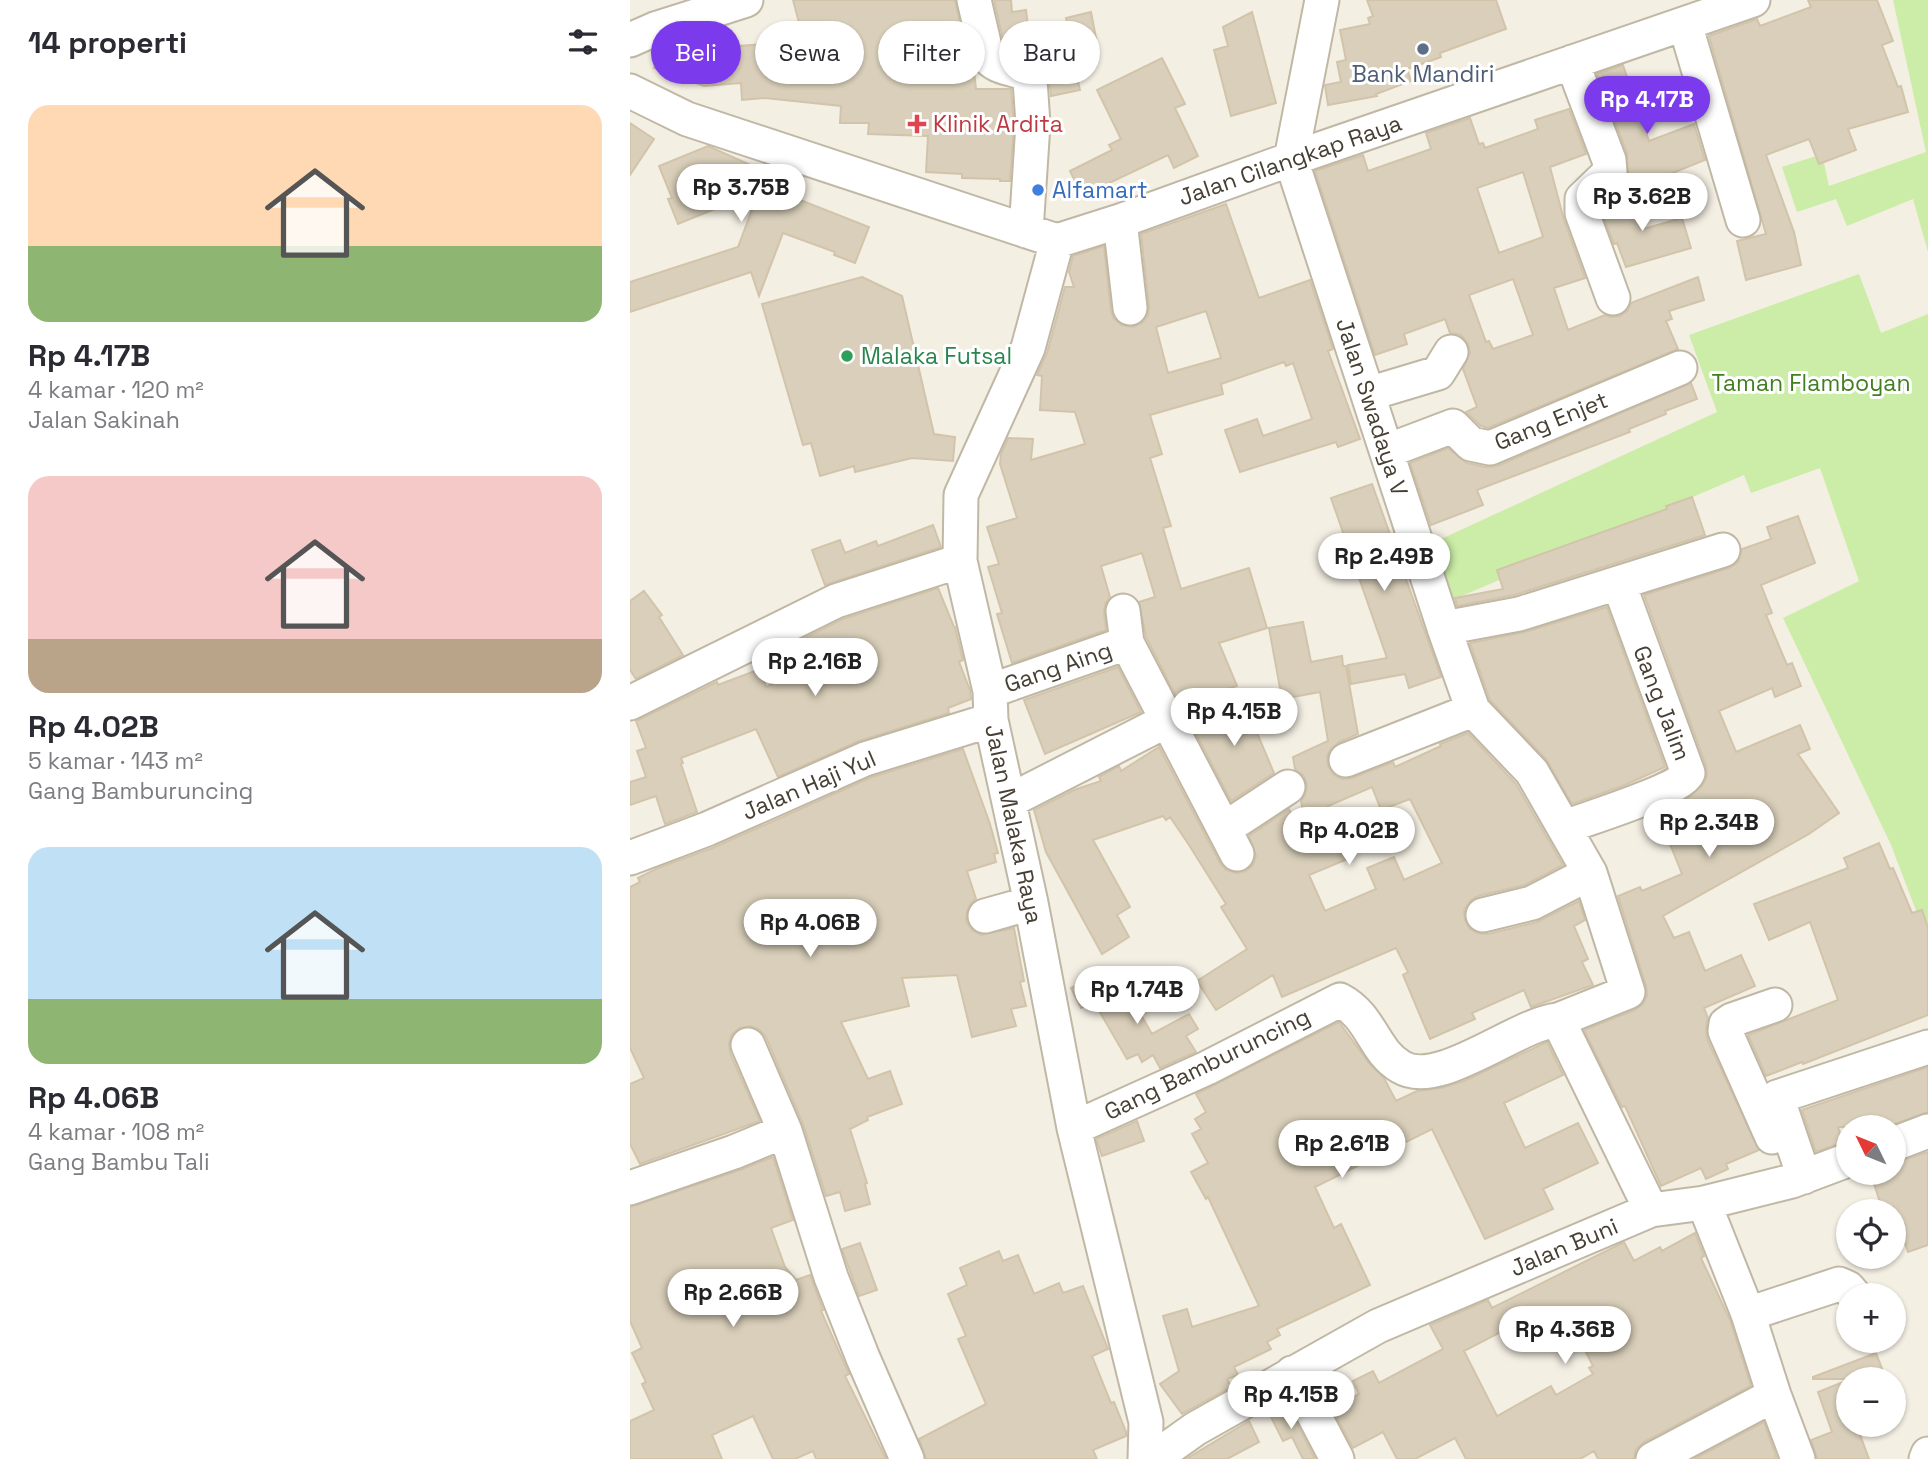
<!DOCTYPE html>
<html lang="id">
<head>
<meta charset="utf-8">
<style>
  :root { --surface:#fff; --page:#f2f2f3; --text:#2b2b33; --muted:#7c7c81; --accent:#7c3aed }
  body { margin:0; font-family:"Space Grotesk",sans-serif; background:var(--page); color:var(--text); height:100vh; display:flex; flex-direction:column; font-size:26px; white-space:nowrap }
  * { box-sizing:border-box; margin:0 }
  p { font-size:23px; color:var(--muted) }
  .icon { flex:none; width:38px; height:38px; fill:none; stroke:currentColor; stroke-width:2; stroke-linecap:round; stroke-linejoin:round }
  .map { position:relative; flex:1; overflow:hidden }
  .side { display:flex; flex-direction:column; background:var(--surface); width:630px }
  .side>* { flex:none }
  .banner { position:absolute; left:21px; top:21px; width:665px; height:63px; display:flex; gap:14px }
  .needle { width:46px; rotate:313deg }
  .controls { position:absolute; left:1206px; top:1115px; display:grid; gap:14px }
  .controls a { display:grid; place-items:center; width:70px; height:70px; border-radius:50%; background:var(--surface); box-shadow:0 2px 5px #0004; font-size:35px }
  .price { position:absolute; translate:-50% -60px; padding:0 16px; border-radius:24px; background:#fff; color:#222; font-size:23px; line-height:46px; filter:drop-shadow(0 2px 4px #0008) }
  .price::after { content:''; position:absolute; left:50%; top:42px; width:21px; height:16px; margin-left:-10px; background:inherit; clip-path:polygon(0 0,100% 0,50% 100%) }
  .price.selected { background:var(--accent); color:#fff }
  ul { padding:0; list-style:none }
  li { display:grid; align-content:center; gap:14px; height:371px; padding:0 28px }
  li span { display:grid; place-items:center; height:217px; border-radius:21px; color:#555 }
  li>.icon { margin-inline-start:auto }
  span .icon { width:126px; height:126px; fill:#fffc; stroke-width:1 }
  li b { font-size:30px }
  h2 { display:flex; justify-content:space-between; align-items:center; height:84px; padding:0 28px; font-size:30px }
  .pill { padding:0 24px; border-radius:32px; background:var(--surface); box-shadow:0 2px 5px #0004; font-size:24px; line-height:63px }
  .pill.selected { background:var(--accent); color:#fff }
  main { display:flex; flex:1; min-height:0 }
  .map>svg:first-child { display:block }
</style>
</head>
<body>
<main>
<section class="side">
<h2>14 properti<svg class="icon" aria-label="filters" viewBox="0 0 24 24"><path d="M4 7h16M4 17h16"/><circle cx="9" cy="7" r="2"/><circle cx="15" cy="17" r="2"/></svg></h2>
<ul>
<li><span style="background:linear-gradient(#ffd9b3 65%,#8fb573 0)"><svg class="icon" aria-label="home" viewBox="0 0 24 24"><path d="M3 11l9-7 9 7M6 9v11h12V9"/></svg></span><div><b>Rp 4.17B</b><p>4 kamar · 120 m²</p><p>Jalan Sakinah</p></div></li>
<li><span style="background:linear-gradient(#f6c9c9 75%,#b9a48a 0)"><svg class="icon" aria-label="home" viewBox="0 0 24 24"><path d="M3 11l9-7 9 7M6 9v11h12V9"/></svg></span><div><b>Rp 4.02B</b><p>5 kamar · 143 m²</p><p>Gang Bamburuncing</p></div></li>
<li><span style="background:linear-gradient(#bfe0f5 70%,#8fb573 0)"><svg class="icon" aria-label="home" viewBox="0 0 24 24"><path d="M3 11l9-7 9 7M6 9v11h12V9"/></svg></span><div><b>Rp 4.06B</b><p>4 kamar · 108 m²</p><p>Gang Bambu Tali</p></div></li>
</ul>
</section>
<div class="map">
<svg width="1298" height="1459" viewBox="0 0 1298 1459">
  <rect width="100%" height="100%" fill="#f4efe3"/>
  <path fill="#cbeda7" d="M 1263,0 L 1298,0 L 1298,252 L 1283,199 L 1217,226 L 1206,199 L 1167,212 L 1152,167 L 1192,154 L 1199,186 L 1296,152 Z
    M 1229,274 L 1251,333 L 1298,314 L 1298,942 L 1261,845 L 1153,618 L 1229,581 L 1190,468 L 1121,493 L 1114,475 L 820,601 L 798,545 L 1087,412 L 1059,335 Z"/>
  <path fill="#d9cfba" stroke="#d2c4aa" stroke-width="2" fill-rule="evenodd" d="M 163,0 L 325,0 L 338,60 L 344,71 L 346,89 L 381,89 L 384,124 L 380,181 L 370,181 L 370,179 L 332,178 L 332,174 L 296,172 L 298,136 L 238,134 L 239,123 L 210,123 L 211,106 L 135,98 L 112,100 L 111,83 L 74,86 L 24,68 L 32,47 L 49,41 L 69,49 L 149,43 L 150,38 L 174,41 Z
    M 364,0 L 381,0 L 382,12 L 396,10 L 399,36 L 373,39 Z
    M 737,0 L 866,0 L 876,29 L 810,53 L 811,57 L 777,69 L 781,81 L 746,94 L 747,96 L 698,105 L 695,85 L 711,82 L 707,62 L 716,60 L 710,30 L 740,24 L 738,18 L 743,16 Z
    M 1178,0 L 1247,0 L 1263,41 L 1252,45 L 1268,87 L 1271,86 L 1278,112 L 1218,129 L 1226,150 L 1189,164 L 1179,139 L 1136,155 L 1164,232 L 1171,265 L 1116,280 L 1107,241 L 1136,234 L 1079,36 L 1127,19 L 1130,26 L 1181,7 Z
    M 461,12 L 467,43 L 443,48 L 436,18 Z
    M 622,12 L 646,103 L 601,116 L 584,50 L 598,46 L 593,27 Z
    M 439,39 L 450,90 L 421,96 L 419,79 L 410,46 Z
    M 532,58 L 555,104 L 545,108 L 568,156 L 544,168 L 538,155 L 452,196 L 440,171 L 482,150 L 479,145 L 491,139 L 467,90 Z
    M 993,65 L 1019,141 L 1064,124 L 1075,160 L 1003,189 L 998,176 L 997,153 L 967,74 Z
    M 939,109 L 956,154 L 920,167 L 934,220 L 955,278 L 924,288 L 938,330 L 975,315 L 980,317 L 990,316 L 997,311 L 1001,303 L 1068,277 L 1074,300 L 1039,311 L 1042,319 L 1036,321 L 1048,349 L 858,428 L 851,426 L 836,412 L 847,407 L 833,369 L 840,353 L 838,344 L 831,335 L 820,333 L 815,319 L 774,334 L 777,344 L 745,355 L 685,171 L 733,155 L 738,171 L 801,149 L 796,133 L 840,118 L 849,144 L 853,143 L 855,148 L 908,129 L 905,120 ZM 893,172 L 913,237 L 869,253 L 847,188 ZM 883,279 L 903,335 L 863,349 L 859,341 L 856,342 L 839,295 Z
    M 0,123 L 24,139 L 0,175 Z
    M 78,146 L 147,177 L 149,170 L 173,178 L 165,198 L 239,227 L 225,263 L 204,255 L 205,252 L 153,233 L 129,296 L 121,272 L 0,312 L 0,282 L 108,247 L 129,191 L 48,224 L 38,199 L 42,198 L 29,166 Z
    M 994,188 L 1010,230 L 1052,218 L 1061,248 L 996,267 L 987,243 L 984,244 L 971,210 L 989,190 Z
    M 596,204 L 629,298 L 680,280 L 703,349 L 698,351 L 730,439 L 708,447 L 706,442 L 610,472 L 595,430 L 627,419 L 633,436 L 682,419 L 663,363 L 656,366 L 654,362 L 591,384 L 593,394 L 520,415 L 532,454 L 520,458 L 541,526 L 533,528 L 551,589 L 619,568 L 637,628 L 589,643 L 607,686 L 550,704 L 516,637 L 509,602 L 525,597 L 512,553 L 471,566 L 480,597 L 475,604 L 474,613 L 476,630 L 382,663 L 367,614 L 372,613 L 358,567 L 369,564 L 357,527 L 387,518 L 370,464 L 371,454 L 378,438 L 403,439 L 401,460 L 455,444 L 445,412 L 410,410 L 412,376 L 407,375 L 417,353 L 435,287 L 444,287 L 439,272 L 443,256 L 474,246 L 481,311 L 484,319 L 492,325 L 503,327 L 512,323 L 518,315 L 519,306 L 511,234 ZM 576,311 L 591,358 L 538,373 L 526,327 Z
    M 232,277 L 272,296 L 304,434 L 325,437 L 323,461 L 282,458 L 225,472 L 224,466 L 190,476 L 181,443 L 173,445 L 132,304 Z
    M 1061,383 L 1067,399 L 1035,411 L 1036,414 L 999,429 L 1000,432 L 847,490 L 853,505 L 801,525 L 780,463 L 818,448 L 837,463 L 856,467 L 867,466 Z
    M 742,484 L 811,677 L 779,688 L 775,674 L 721,684 L 718,665 L 757,658 L 701,498 Z
    M 1062,497 L 1075,535 L 884,595 L 827,606 L 825,598 L 873,589 L 867,570 L 1037,509 L 1036,506 Z
    M 1168,516 L 1185,563 L 1131,585 L 1142,613 L 1136,615 L 1157,665 L 1162,663 L 1171,686 L 1145,697 L 1142,688 L 1089,711 L 1106,752 L 1170,725 L 1180,749 L 1168,754 L 1209,813 L 1179,834 L 1033,916 L 1044,938 L 1059,932 L 1075,971 L 1111,955 L 1125,986 L 1074,1008 L 1078,1018 L 1076,1028 L 1077,1039 L 1129,1150 L 1096,1164 L 1098,1169 L 1076,1179 L 1071,1168 L 1031,1186 L 995,1106 L 992,1107 L 954,1030 L 1005,1010 L 1013,1004 L 1017,995 L 1016,986 L 988,896 L 1010,887 L 1012,891 L 1052,874 L 1028,814 L 1061,796 L 1072,786 L 1077,776 L 1076,766 L 1014,595 L 1099,568 L 1108,562 L 1112,549 L 1141,539 L 1137,527 Z
    M 303,525 L 311,547 L 195,585 L 182,550 L 210,540 L 215,553 L 246,541 L 248,546 Z
    M 308,588 L 324,627 L 325,627 L 333,660 L 329,662 L 340,690 L 341,699 L 318,708 L 319,713 L 229,741 L 148,777 L 126,729 L 51,758 L 53,763 L 51,764 L 67,812 L 35,824 L 26,796 L 0,805 L 0,782 L 16,777 L 7,751 L 16,748 L 6,721 L 87,682 L 88,685 L 130,669 L 136,687 L 178,668 L 170,649 L 174,648 L 171,640 L 213,619 Z
    M 14,591 L 32,615 L 29,617 L 53,655 L 6,679 L 0,670 L 0,601 Z
    M 977,607 L 1035,767 L 995,785 L 942,804 L 916,759 L 860,700 L 840,643 L 895,632 Z
    M 673,622 L 681,662 L 712,656 L 713,666 L 716,666 L 728,734 L 709,742 L 701,749 L 697,756 L 698,766 L 704,775 L 712,779 L 722,778 L 763,762 L 765,767 L 811,746 L 810,744 L 838,733 L 886,784 L 933,865 L 895,885 L 848,896 L 840,901 L 834,910 L 835,920 L 839,928 L 847,933 L 858,934 L 907,922 L 949,901 L 955,920 L 944,926 L 958,959 L 952,962 L 963,985 L 901,1007 L 894,990 L 842,1013 L 845,1019 L 800,1039 L 773,975 L 778,972 L 766,948 L 652,997 L 643,975 L 586,1010 L 567,981 L 617,949 L 591,907 L 596,904 L 559,845 L 540,817 L 536,820 L 533,816 L 463,840 L 500,907 L 487,915 L 499,937 L 472,954 L 416,852 L 404,810 L 444,790 L 471,781 L 469,777 L 489,766 L 491,771 L 529,747 L 590,863 L 596,870 L 606,873 L 616,871 L 623,865 L 626,856 L 619,836 L 659,809 L 666,825 L 675,823 L 671,801 L 675,795 L 677,785 L 674,776 L 665,769 L 663,757 L 698,741 L 690,692 L 652,699 L 639,628 ZM 742,787 L 751,810 L 780,799 L 812,863 L 774,880 L 764,857 L 737,868 L 746,889 L 695,911 L 679,875 L 720,858 L 698,806 Z
    M 488,667 L 511,712 L 415,754 L 394,700 Z
    M 611,695 L 644,773 L 601,801 L 562,726 Z
    M 333,749 L 360,824 L 368,853 L 364,854 L 366,862 L 337,871 L 346,899 L 341,903 L 337,911 L 336,921 L 342,930 L 351,935 L 384,928 L 394,981 L 390,982 L 396,1006 L 381,1009 L 386,1026 L 342,1037 L 327,975 L 272,978 L 279,1006 L 211,1022 L 238,1079 L 260,1071 L 272,1104 L 237,1117 L 238,1120 L 220,1129 L 237,1183 L 235,1184 L 240,1204 L 215,1211 L 210,1192 L 196,1196 L 173,1124 L 136,1037 L 130,1030 L 121,1026 L 110,1028 L 102,1034 L 99,1043 L 100,1053 L 130,1121 L 10,1164 L 0,1144 L 0,1084 L 14,1078 L 0,1048 L 0,887 L 10,882 L 8,878 L 28,868 L 85,847 L 242,777 Z
    M 1249,843 L 1260,869 L 1263,868 L 1282,913 L 1292,910 L 1298,928 L 1298,1015 L 1173,1064 L 1172,1062 L 1136,1076 L 1118,1035 L 1208,1000 L 1180,922 L 1139,940 L 1124,904 L 1218,868 L 1214,858 Z
    M 472,973 L 489,1009 L 503,1001 L 522,1034 L 559,1014 L 568,1029 L 556,1036 L 566,1052 L 530,1068 L 523,1055 L 512,1062 L 508,1054 L 497,1059 L 464,1002 L 451,1008 L 441,988 Z
    M 709,1022 L 739,1063 L 754,1078 L 766,1101 L 787,1091 L 811,1088 L 834,1081 L 917,1042 L 933,1075 L 874,1103 L 895,1148 L 948,1123 L 968,1163 L 913,1189 L 923,1209 L 855,1239 L 802,1129 L 685,1187 L 704,1228 L 711,1224 L 740,1285 L 647,1329 L 650,1335 L 637,1342 L 641,1349 L 604,1367 L 608,1375 L 597,1379 L 601,1387 L 552,1414 L 530,1384 L 549,1371 L 533,1316 L 557,1309 L 562,1327 L 629,1306 L 578,1197 L 576,1199 L 561,1172 L 578,1163 L 562,1134 L 571,1129 L 565,1119 L 576,1112 L 566,1094 Z
    M 1298,1067 L 1298,1112 L 1256,1127 L 1208,1127 L 1213,1142 L 1186,1152 L 1172,1110 Z
    M 507,1121 L 514,1141 L 472,1156 L 466,1139 Z
    M 1298,1152 L 1298,1245 L 1278,1252 L 1264,1211 L 1253,1211 L 1240,1172 L 1264,1172 L 1264,1163 Z
    M 143,1157 L 163,1220 L 141,1228 L 155,1267 L 166,1280 L 180,1275 L 193,1310 L 191,1311 L 219,1374 L 215,1376 L 256,1459 L 186,1459 L 183,1451 L 165,1459 L 143,1459 L 123,1416 L 82,1435 L 92,1459 L 0,1459 L 0,1421 L 24,1410 L 12,1384 L 16,1382 L 2,1353 L 12,1348 L 0,1321 L 0,1207 L 110,1170 Z
    M 1065,1233 L 1074,1256 L 1071,1258 L 1100,1320 L 1121,1386 L 1014,1442 L 1006,1449 L 1004,1459 L 968,1459 L 964,1451 L 950,1459 L 836,1459 L 825,1438 L 785,1459 L 767,1459 L 753,1432 L 723,1448 L 702,1408 L 729,1394 L 723,1381 L 743,1371 L 749,1383 L 813,1349 L 800,1325 L 858,1300 L 862,1308 L 994,1242 L 1004,1261 L 1030,1247 L 1032,1251 ZM 937,1315 L 963,1366 L 959,1368 L 963,1374 L 926,1395 L 921,1386 L 867,1416 L 834,1351 L 884,1325 L 891,1339 Z
    M 230,1243 L 247,1290 L 229,1296 L 212,1249 Z
    M 369,1251 L 373,1261 L 388,1255 L 404,1294 L 429,1283 L 433,1293 L 453,1286 L 478,1349 L 462,1356 L 481,1403 L 484,1402 L 496,1432 L 496,1436 L 463,1450 L 467,1459 L 296,1459 L 289,1439 L 356,1404 L 328,1339 L 336,1336 L 318,1294 L 337,1285 L 330,1268 Z
    M 1246,1353 L 1256,1379 L 1183,1379 L 1183,1377 Z
    M 1218,1380 L 1218,1424 L 1226,1424 L 1239,1459 L 1187,1459 L 1181,1440 L 1202,1432 L 1188,1392 Z
    M 658,1406 L 685,1459 L 673,1459 L 662,1437 L 653,1441 L 640,1415 Z
    M 619,1421 L 629,1442 L 597,1459 L 556,1459 Z
    M 1134,1422 L 1147,1459 L 1064,1459 Z"/>
  <g fill="none" stroke-linecap="round" stroke-linejoin="round">
    <g stroke="#c0b8a5" stroke-width="37">
      <path id="minor" d="M 344,0 L 357,56 C 368,72 392,66 400,80 L 403,124 L 396,231
        M 692,0 L 661,159 L 814,628 L 843,710 L 902,772 L 960,873 L 998,992 L 928,1020 L 1021,1210
        M 1055,24 L 1113,220
        M 0,40 L 25,29 L 116,0
        M 942,62 L 979,160 L 980,172 L 952,199 L 952,213 L 983,298
        M 0,91 L 57,119 L 427,241 L 490,221 L 661,159 L 1123,0
        M 490,221 L 500,308
        M 427,241 L 398,348 L 331,495 L 330,561 L 360,691 L 361,720 L 401,903 L 444,1128 L 516,1422 L 515,1459
        M 738,394 L 808,373 L 821,352
        M 757,451 L 823,426 L 841,444 L 860,448 L 1050,368
        M 493,611 L 497,643 L 607,854
        M 814,628 L 889,614 L 1093,550
        M 360,691 L 497,643
        M 0,703 L 206,601 L 330,561
        M 716,760 L 843,710
        M 379,801 L 536,721
        M 935,827 C 958,818 1049,791 1058,773 L 989,584
        M 594,829 L 658,787
        M 0,858 L 77,829 L 235,759 L 361,720
        M 853,915 L 902,903 L 960,873
        M 355,916 L 401,903
        M 118,1045 L 155,1131 L 201,1277 L 233,1358 L 277,1459
        M 444,1128 L 577,1068 L 710,1000 C 742,1017 743,1051 771,1067 C 809,1090 886,1024 928,1020
        M 1142,1137 L 1095,1031 L 1096,1024 L 1102,1020 L 1145,1005
        M 1264,1144 L 1298,1131
        M 1174,1177 L 1147,1097 L 1298,1047
        M 0,1188 L 104,1152 L 155,1131
        M 1074,1203 L 1118,1314 L 1144,1395 L 1168,1459
        M 1118,1314 L 1209,1284 L 1218,1288 L 1224,1295
        M 662,1373 L 707,1459
        M 523,1459 L 565,1429 L 748,1326 L 1021,1210 L 1074,1203 L 1162,1181 L 1218,1160
        M 1023,1459 L 1144,1395
        M 1296,1459 L 1298,1454"/>
    </g>
    <use href="#minor" stroke="#fff" stroke-width="33"/>
  </g>
  <circle fill="#5c6f8a" stroke="#fff" stroke-width="2.5" cx="793" cy="49" r="7"/>
  <path fill="#e0444e" stroke="#fff" stroke-width="2.5" d="M283.5 113.5h7v7h7v7h-7v7h-7v-7h-7v-7h7z"/>
  <circle fill="#3f7fe0" stroke="#fff" stroke-width="2.5" cx="408" cy="190" r="7"/>
  <circle fill="#2e9e5b" stroke="#fff" stroke-width="2.5" cx="217" cy="356" r="7"/>
  <g text-anchor="middle" dominant-baseline="central" stroke-width="6" stroke-linejoin="round" paint-order="stroke">
    <g font-size="23" fill="#4e5e75" stroke="#fff">
      <text x="793" y="74">Bank Mandiri</text>
    </g>
    <g font-size="23" fill="#be3a42" stroke="#fff" text-anchor="start">
      <text x="303" y="124">Klinik Ardita</text>
    </g>
    <g font-size="23" fill="#463f33" stroke="#fff">
      <text transform="translate(660 160) rotate(-19)">Jalan Cilangkap Raya</text>
      <text transform="translate(742 407) rotate(72)">Jalan Swadaya V</text>
      <text transform="translate(921 421) rotate(-22)">Gang Enjet</text>
      <text transform="translate(428 667) rotate(-19)">Gang Aing</text>
      <text transform="translate(1032 703) rotate(69)">Gang Jalim</text>
      <text transform="translate(179 785) rotate(-23)">Jalan Haji Yul</text>
      <text transform="translate(384 824) rotate(78)">Jalan Malaka Raya</text>
      <text transform="translate(577 1064) rotate(-26)">Gang Bamburuncing</text>
      <text transform="translate(934 1247) rotate(-23)">Jalan Buni</text>
    </g>
    <g font-size="23" fill="#366cbe" stroke="#fff" text-anchor="start">
      <text x="422" y="190">Alfamart</text>
    </g>
    <g font-size="23" fill="#27864d" stroke="#fff" text-anchor="start">
      <text x="231" y="356">Malaka Futsal</text>
    </g>
    <g font-size="23" fill="#407e20" stroke="#fff">
      <text x="1181" y="383">Taman Flamboyan</text>
    </g>
  </g>
</svg>
<div class="controls">
<a><svg class="needle" viewBox="-14 -14 28 28"><path d="M0-13l5 13h-10z" fill="#e53935"/><path d="M0 13l5-13h-10z" fill="#7c7c81"/></svg></a>
<a><svg class="icon" aria-label="locate" viewBox="0 0 24 24"><circle cx="12" cy="12" r="6"/><path d="M12 2v4M12 18v4M2 12h4M18 12h4"/></svg></a>
<a>+</a>
<a>−</a>
</div>
<b class="price selected" style="left:1017px;top:136px">Rp 4.17B</b>
<b class="price" style="left:111px;top:224px">Rp 3.75B</b>
<b class="price" style="left:1012px;top:233px">Rp 3.62B</b>
<b class="price" style="left:754px;top:593px">Rp 2.49B</b>
<b class="price" style="left:185px;top:698px">Rp 2.16B</b>
<b class="price" style="left:604px;top:748px">Rp 4.15B</b>
<b class="price" style="left:1079px;top:859px">Rp 2.34B</b>
<b class="price" style="left:719px;top:867px">Rp 4.02B</b>
<b class="price" style="left:180px;top:959px">Rp 4.06B</b>
<b class="price" style="left:507px;top:1026px">Rp 1.74B</b>
<b class="price" style="left:712px;top:1180px">Rp 2.61B</b>
<b class="price" style="left:103px;top:1329px">Rp 2.66B</b>
<b class="price" style="left:935px;top:1366px">Rp 4.36B</b>
<b class="price" style="left:661px;top:1431px">Rp 4.15B</b>
<div class="banner">
<a class="pill selected">Beli</a>
<a class="pill">Sewa</a>
<a class="pill">Filter</a>
<a class="pill">Baru</a>
</div>
</div>
</main>
</body>
</html>
